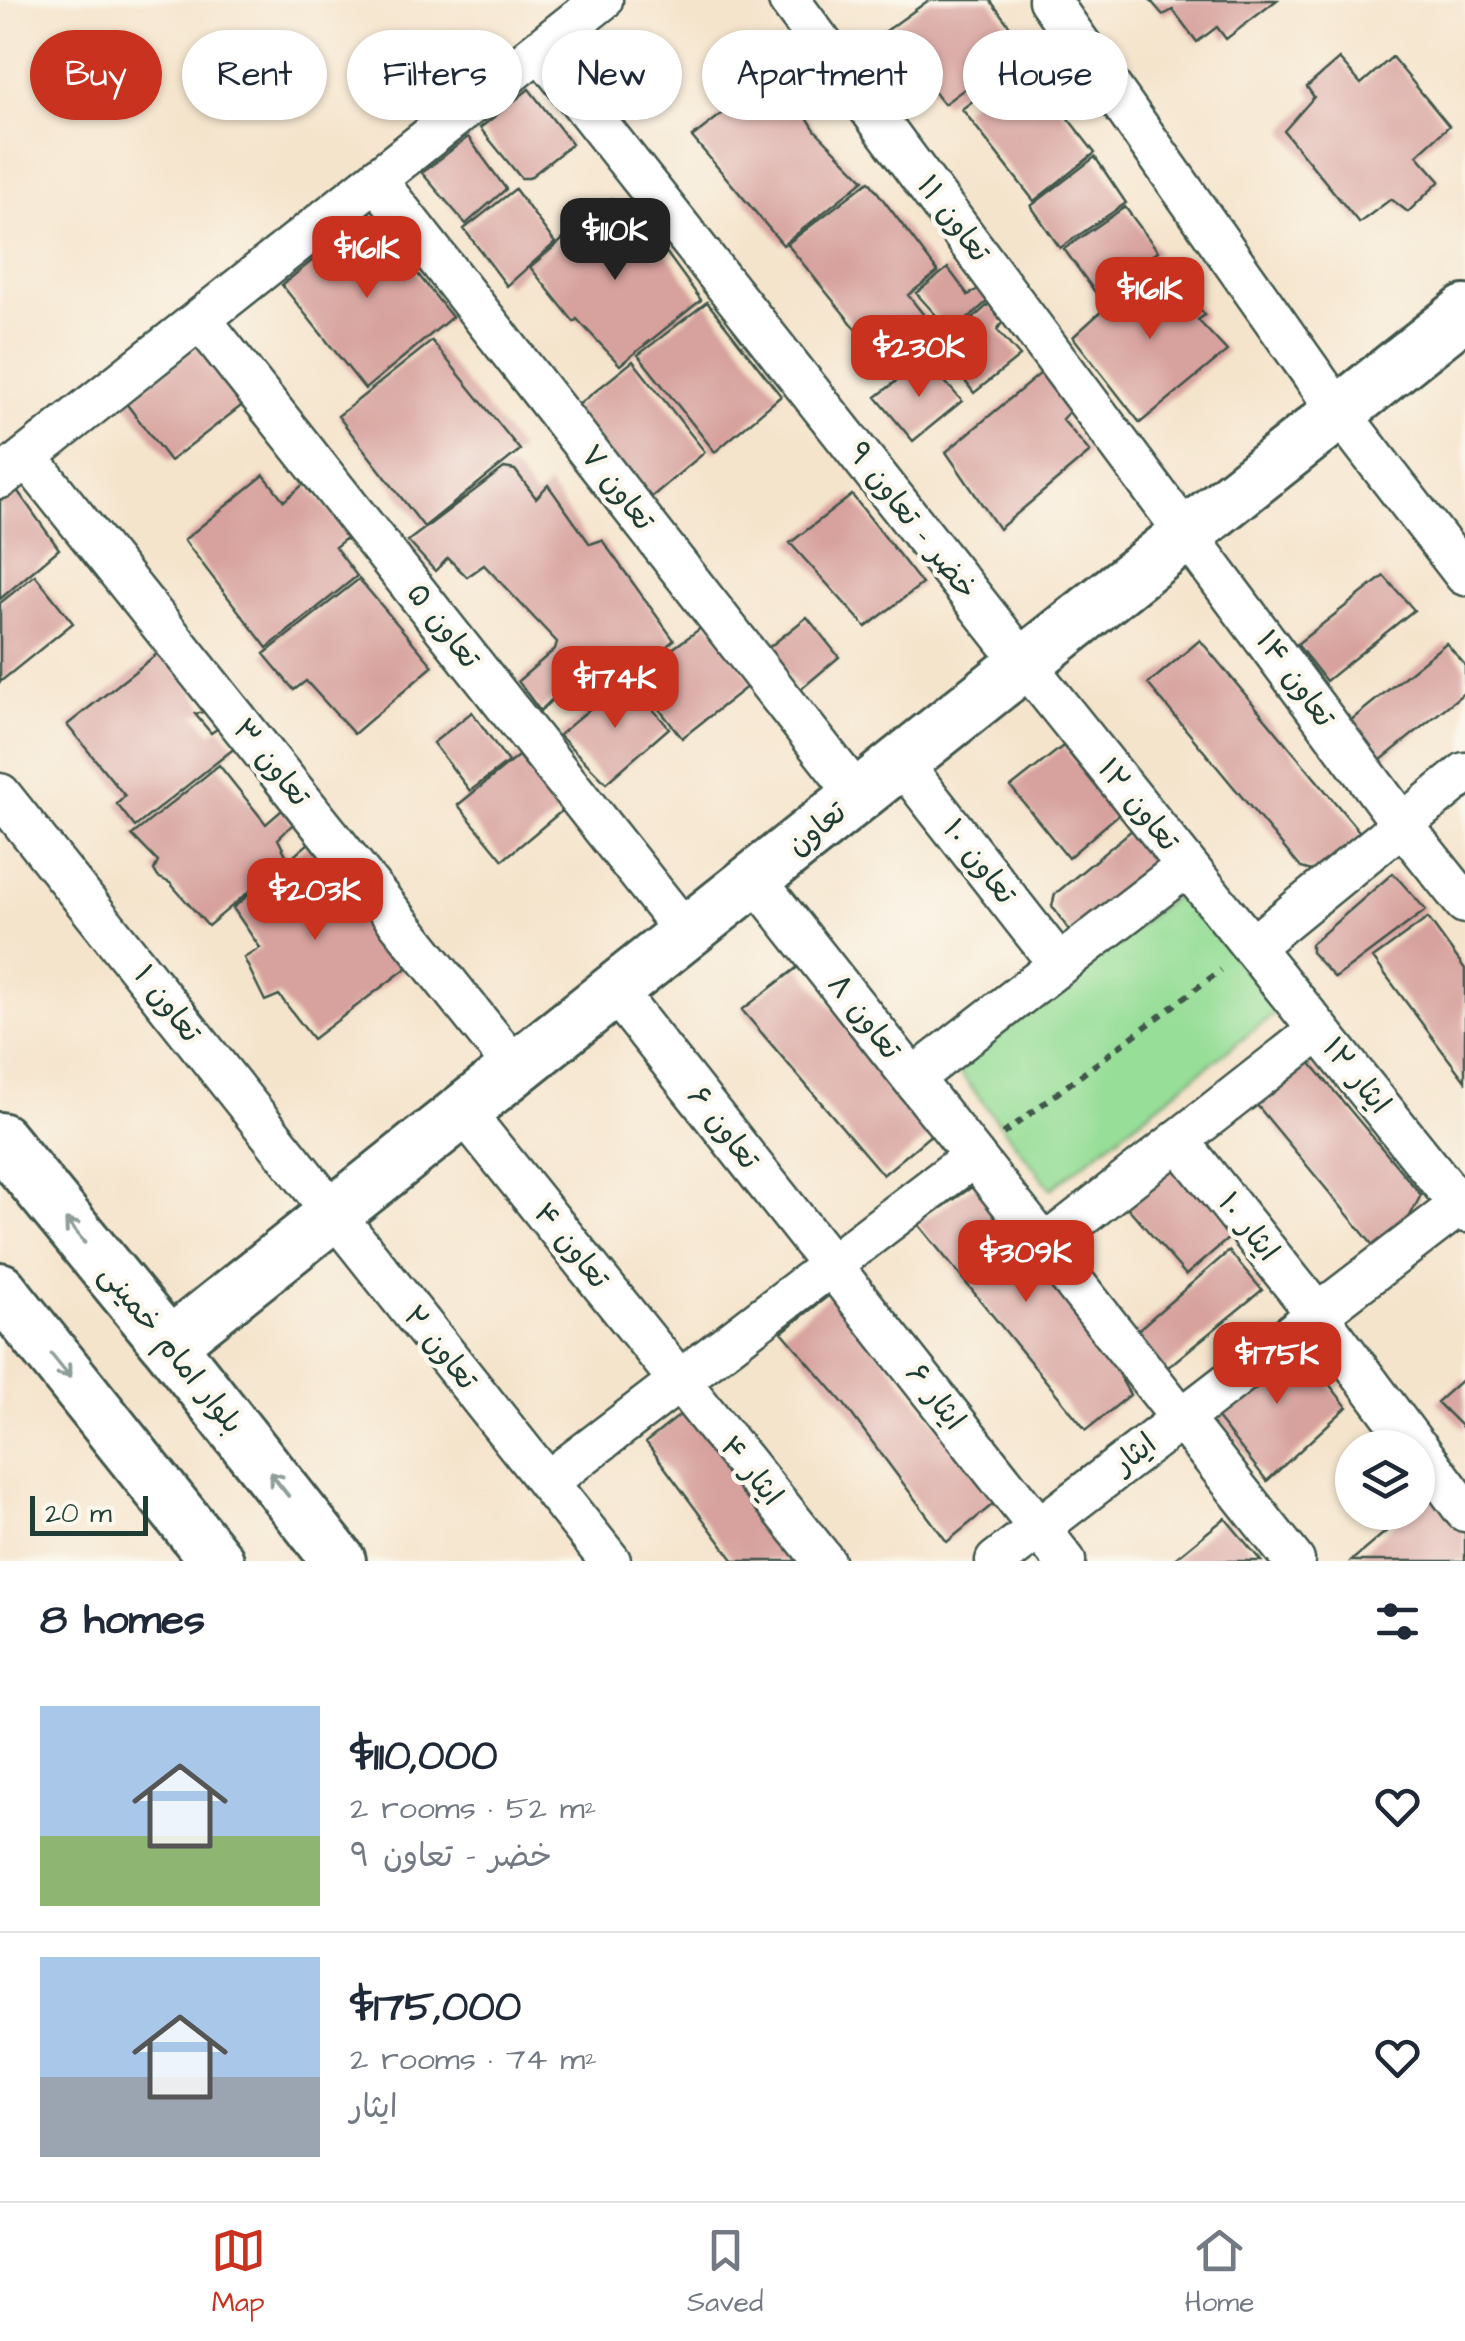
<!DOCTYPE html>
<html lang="en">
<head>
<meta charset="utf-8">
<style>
  :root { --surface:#fff; --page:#f2f2f3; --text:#1f2937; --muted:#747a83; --line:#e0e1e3; --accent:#c8321e }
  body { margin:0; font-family:"Architects Daughter","Playpen Sans Arabic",sans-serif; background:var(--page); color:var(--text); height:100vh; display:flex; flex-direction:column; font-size:38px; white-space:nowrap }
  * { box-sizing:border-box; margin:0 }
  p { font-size:32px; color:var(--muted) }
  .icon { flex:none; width:55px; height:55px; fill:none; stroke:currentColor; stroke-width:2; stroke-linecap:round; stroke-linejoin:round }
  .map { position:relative; height:1561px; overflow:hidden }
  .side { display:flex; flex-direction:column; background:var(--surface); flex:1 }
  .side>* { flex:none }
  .hud { position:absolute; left:30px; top:30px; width:1405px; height:90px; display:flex; gap:20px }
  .buttons { position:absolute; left:1335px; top:1430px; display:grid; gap:20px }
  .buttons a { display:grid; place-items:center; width:100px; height:100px; border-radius:50%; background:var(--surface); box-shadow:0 2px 8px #0004; font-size:50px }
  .scale { position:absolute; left:30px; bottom:25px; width:118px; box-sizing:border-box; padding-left:10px; border:5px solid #1f3d34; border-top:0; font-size:28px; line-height:35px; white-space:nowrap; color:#1f3d34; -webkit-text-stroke:8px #fbf7ec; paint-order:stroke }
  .price { position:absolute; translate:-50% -85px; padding:0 22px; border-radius:20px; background:var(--accent); color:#fff; font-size:32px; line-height:65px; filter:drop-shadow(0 2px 5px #0008) }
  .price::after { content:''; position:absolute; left:50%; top:60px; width:30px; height:22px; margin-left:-15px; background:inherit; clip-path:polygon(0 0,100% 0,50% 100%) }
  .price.on { background:#222; color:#fff }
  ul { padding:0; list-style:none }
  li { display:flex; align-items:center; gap:30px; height:250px; padding:0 40px }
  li+li { border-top:2px solid var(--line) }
  li span { display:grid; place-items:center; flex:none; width:280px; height:200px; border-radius:0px; color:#555 }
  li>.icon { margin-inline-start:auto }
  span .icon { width:120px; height:120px; fill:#fffc; stroke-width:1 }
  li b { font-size:42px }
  h2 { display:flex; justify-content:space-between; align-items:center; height:120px; padding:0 40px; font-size:42px }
  .pill { padding:0 35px; border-radius:45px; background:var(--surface); box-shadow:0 2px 8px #0004; font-size:35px; line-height:90px }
  .pill.on { background:var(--accent); color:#fff }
  .dock { display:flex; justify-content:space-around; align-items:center; height:140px; border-top:2px solid var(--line); background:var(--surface); font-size:28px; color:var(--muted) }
  .dock a { display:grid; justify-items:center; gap:5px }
  .dock .on { color:var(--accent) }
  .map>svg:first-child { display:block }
</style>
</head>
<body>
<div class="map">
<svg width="1465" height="1561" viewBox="0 0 1465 1561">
  <rect width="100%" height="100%" fill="#fbf7ec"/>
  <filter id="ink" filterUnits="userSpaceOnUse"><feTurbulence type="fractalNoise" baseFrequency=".01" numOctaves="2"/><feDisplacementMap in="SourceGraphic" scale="20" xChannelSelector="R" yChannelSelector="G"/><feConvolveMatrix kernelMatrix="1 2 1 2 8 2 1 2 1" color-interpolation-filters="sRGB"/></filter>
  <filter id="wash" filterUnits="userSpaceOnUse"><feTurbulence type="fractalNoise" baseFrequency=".0048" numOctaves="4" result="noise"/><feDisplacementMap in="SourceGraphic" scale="40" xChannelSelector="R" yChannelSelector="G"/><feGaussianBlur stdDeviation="2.25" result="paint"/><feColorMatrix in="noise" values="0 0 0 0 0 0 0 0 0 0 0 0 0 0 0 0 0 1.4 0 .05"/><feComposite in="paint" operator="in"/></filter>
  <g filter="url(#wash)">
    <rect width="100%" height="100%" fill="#f5e4cc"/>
    <path fill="#97de98" stroke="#5b8e66" stroke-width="2.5" d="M 1183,890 L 1278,1011 L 1051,1189 L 956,1068 Z"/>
    <g id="blocks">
      <path fill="#d7a19d" d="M 929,0 L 990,0 L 1024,45 L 944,104 L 886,31 Z
        M 1150,0 L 1277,0 L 1226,39 L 1217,27 L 1197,42 L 1173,10 L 1163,15 Z
        M 1392,57 L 1449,126 L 1417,155 L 1440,181 L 1408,212 L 1391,199 L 1359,223 L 1284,131 L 1314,97 L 1307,87 L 1339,59 L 1361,84 Z
        M 1024,62 L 1095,153 L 1034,201 L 962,109 Z
        M 775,73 L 802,104 L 800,106 L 815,130 L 864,180 L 783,245 L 692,137 Z
        M 529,89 L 572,144 L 529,178 L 521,178 L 480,128 Z
        M 468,137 L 506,189 L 466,224 L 422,173 Z
        M 1095,157 L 1126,203 L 1060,248 L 1031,206 Z
        M 869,181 L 938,272 L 908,295 L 942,338 L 896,378 L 787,244 Z
        M 515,189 L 555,243 L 507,286 L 464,229 Z
        M 611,199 L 655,257 L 666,252 L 701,300 L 620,365 L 577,319 L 574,322 L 530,267 Z
        M 1125,207 L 1158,251 L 1098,296 L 1064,249 Z
        M 370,214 L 452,317 L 365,389 L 282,285 Z
        M 1159,259 L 1205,315 L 1198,320 L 1227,351 L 1140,423 L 1073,337 Z
        M 948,268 L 968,295 L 982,287 L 991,298 L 952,333 L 916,293 Z
        M 707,302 L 781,396 L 715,452 L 638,355 Z
        M 990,303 L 1004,320 L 997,330 L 1020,356 L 974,393 L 940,348 Z
        M 432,341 L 520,450 L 424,527 L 338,416 Z
        M 200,344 L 245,403 L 170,461 L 125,402 Z
        M 925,359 L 962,401 L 913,441 L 876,397 Z
        M 633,361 L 705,452 L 642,505 L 567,414 Z
        M 1053,363 L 1080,400 L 1062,419 L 1090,452 L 999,529 L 946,452 Z
        M 504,468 L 515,470 L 536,498 L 548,485 L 590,544 L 602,540 L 674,640 L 631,677 L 606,657 L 577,676 L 540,711 L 518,681 L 555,649 L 557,642 L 484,565 L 467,577 L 448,558 L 435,571 L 408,541 Z
        M 264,475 L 284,501 L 306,482 L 349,536 L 335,547 L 357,576 L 267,648 L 184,540 Z
        M 14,486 L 59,549 L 0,599 L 0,497 Z
        M 852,495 L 922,584 L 866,627 L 790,543 Z
        M 35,575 L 73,623 L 0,682 L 0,603 Z
        M 1384,576 L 1414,610 L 1326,681 L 1297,644 Z
        M 359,579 L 433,666 L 354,734 L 306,681 L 294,690 L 264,654 Z
        M 807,617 L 839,657 L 800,690 L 767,649 Z
        M 709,622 L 753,682 L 682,738 L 634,677 Z
        M 1200,640 L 1363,836 L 1319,873 L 1301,868 L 1148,684 Z
        M 1446,643 L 1465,665 L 1465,692 L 1375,765 L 1345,725 Z
        M 162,650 L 208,711 L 195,714 L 211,733 L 220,727 L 236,747 L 135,827 L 117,804 L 125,796 L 67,725 Z
        M 626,678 L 669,728 L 606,783 L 559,735 Z
        M 472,712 L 508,762 L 470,791 L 433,743 Z
        M 1063,746 L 1119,814 L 1068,858 L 1011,787 Z
        M 518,756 L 564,809 L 503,860 L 458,805 Z
        M 219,765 L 266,824 L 282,810 L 293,824 L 278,839 L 288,859 L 208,926 L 170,883 L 158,877 L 154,870 L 158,862 L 132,835 Z
        M 1145,819 L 1173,856 L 1084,933 L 1069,930 L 1052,906 L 1055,894 Z
        M 310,842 L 408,967 L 313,1039 L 279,995 L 265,1001 L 244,958 L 260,948 L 233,908 Z
        M 1393,873 L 1426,910 L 1335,978 L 1311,952 L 1311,944 Z
        M 1428,918 L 1465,969 L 1465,1081 L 1373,958 Z
        M 799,966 L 933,1133 L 883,1175 L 742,1010 Z
        M 1309,1061 L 1421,1195 L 1386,1261 L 1256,1104 Z
        M 1171,1150 L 1237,1231 L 1186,1275 L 1116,1194 Z
        M 975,1185 L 1110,1359 L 1130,1395 L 1086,1430 L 918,1224 Z
        M 1229,1251 L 1262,1290 L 1162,1372 L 1132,1335 Z
        M 832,1293 L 998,1500 L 947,1542 L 844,1404 L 782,1332 Z
        M 1290,1334 L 1347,1407 L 1267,1481 L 1205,1403 Z
        M 1465,1377 L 1465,1430 L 1437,1402 Z
        M 694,1404 L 821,1561 L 734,1561 L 646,1442 Z
        M 1439,1488 L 1465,1519 L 1465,1561 L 1351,1561 L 1409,1512 L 1418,1512 L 1418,1506 Z
        M 1225,1518 L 1261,1561 L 1172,1561 Z"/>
    </g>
  </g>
  <g filter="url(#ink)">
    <use href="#blocks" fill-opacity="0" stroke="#3f564b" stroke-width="2.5"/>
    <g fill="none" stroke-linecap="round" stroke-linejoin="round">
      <g stroke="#3f564b" stroke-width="45">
        <path id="minor" d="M 789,0 L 1402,824 L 1465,903
          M 1049,0 L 1339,412 L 1465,575
          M 540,50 L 1025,664 L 1465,1212
          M 376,180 L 858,796
          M 200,319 L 686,933
          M 27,457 L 516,1069
          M 0,478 L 602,0
          M 900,761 L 1058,963
          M 0,794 L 610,1561
          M 755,879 L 1294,1561
          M 1252,947 L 1465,773
          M 614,990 L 1065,1561
          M 913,1078 L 1187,866
          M 463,1111 L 824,1561
          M 1179,1141 L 1317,1314 L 1417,1448
          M 1045,1245 L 1319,1030
          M 1418,1448 L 1465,1511
          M 547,1482 L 974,1156
          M 996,1561 L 1465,1201"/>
      </g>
      <g stroke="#3f564b" stroke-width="58">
        <path id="major" d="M 0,1139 L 169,1345 L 339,1561
          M 0,1289 L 217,1561
          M 169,1345 L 1465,312"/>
      </g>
      <path stroke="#3f564b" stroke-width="6" stroke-dasharray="8 8" stroke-linecap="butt" d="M 1003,1134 L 1221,970"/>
      <use href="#minor" stroke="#fff" stroke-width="40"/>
      <use href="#major" stroke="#fff" stroke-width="52"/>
    </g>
    <defs><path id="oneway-shaft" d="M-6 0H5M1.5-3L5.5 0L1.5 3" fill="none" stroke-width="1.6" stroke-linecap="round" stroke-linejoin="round" transform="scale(2.5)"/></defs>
    <g stroke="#8f9e9a">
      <use href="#oneway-shaft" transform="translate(75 1231) rotate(-129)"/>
      <use href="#oneway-shaft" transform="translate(61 1366) rotate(51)"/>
      <use href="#oneway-shaft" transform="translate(279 1484) rotate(-128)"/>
    </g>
  </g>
  <g text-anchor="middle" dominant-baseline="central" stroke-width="9" stroke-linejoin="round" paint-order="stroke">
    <g font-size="30" fill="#1f3d34" stroke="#fbf7ec">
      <text transform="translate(953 219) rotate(53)">تعاون ۱۱</text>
      <text transform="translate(617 488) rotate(52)">تعاون ۷</text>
      <text transform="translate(912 521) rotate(52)">خضر - تعاون ۹</text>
      <text transform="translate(443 626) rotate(52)">تعاون ۵</text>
      <text transform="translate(1295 679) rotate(54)">تعاون ۱۴</text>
      <text transform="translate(271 763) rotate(51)">تعاون ۳</text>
      <text transform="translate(1138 805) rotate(51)">تعاون ۱۲</text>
      <text transform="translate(817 829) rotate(-39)">تعاون</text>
      <text transform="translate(979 862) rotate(52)">تعاون ۱۰</text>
      <text transform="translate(167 1004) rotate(52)">تعاون ۱</text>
      <text transform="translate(864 1017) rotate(52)">تعاون ۸</text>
      <text transform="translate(1356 1076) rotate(51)">ایثار ۱۲</text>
      <text transform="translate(723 1128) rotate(52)">تعاون ۶</text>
      <text transform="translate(1248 1227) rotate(52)">ایثار ۱۰</text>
      <text transform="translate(571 1246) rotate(51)">تعاون ۴</text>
      <text transform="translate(440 1348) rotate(51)">تعاون ۲</text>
      <text transform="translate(171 1349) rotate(51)">بلوار امام خمینی</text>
      <text transform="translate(935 1397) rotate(52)">ایثار ۶</text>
      <text transform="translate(1135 1454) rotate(-38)">ایثار</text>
      <text transform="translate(751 1471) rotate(51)">ایثار ۴</text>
    </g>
  </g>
</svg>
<div class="buttons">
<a><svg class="icon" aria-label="layers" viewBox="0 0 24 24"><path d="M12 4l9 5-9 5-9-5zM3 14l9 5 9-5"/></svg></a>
</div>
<div class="scale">20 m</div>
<b class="price on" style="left:615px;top:283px">$110K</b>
<b class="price" style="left:367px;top:301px">$161K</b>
<b class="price" style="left:1150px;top:342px">$161K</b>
<b class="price" style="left:919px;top:400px">$230K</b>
<b class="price" style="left:615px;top:731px">$174K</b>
<b class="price" style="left:315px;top:943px">$203K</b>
<b class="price" style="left:1026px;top:1305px">$309K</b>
<b class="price" style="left:1277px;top:1407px">$175K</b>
<div class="hud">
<a class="pill on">Buy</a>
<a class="pill">Rent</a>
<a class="pill">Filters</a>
<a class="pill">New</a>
<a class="pill">Apartment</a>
<a class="pill">House</a>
</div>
</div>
<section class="side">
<h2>8 homes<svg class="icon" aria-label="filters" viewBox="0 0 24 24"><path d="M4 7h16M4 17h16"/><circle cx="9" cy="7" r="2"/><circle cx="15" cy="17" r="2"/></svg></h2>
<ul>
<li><span style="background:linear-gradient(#a9c7e8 65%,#8fb573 0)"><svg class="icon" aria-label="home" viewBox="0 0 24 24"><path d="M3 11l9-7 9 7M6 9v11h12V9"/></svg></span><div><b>$110,000</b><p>2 rooms · 52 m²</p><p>خضر - تعاون ۹</p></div><svg class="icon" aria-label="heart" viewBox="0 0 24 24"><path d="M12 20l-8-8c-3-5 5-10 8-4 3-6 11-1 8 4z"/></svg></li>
<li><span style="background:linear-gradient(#a9c7e8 60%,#9aa5b1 0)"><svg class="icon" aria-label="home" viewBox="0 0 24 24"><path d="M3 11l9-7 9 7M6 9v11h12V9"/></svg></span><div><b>$175,000</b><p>2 rooms · 74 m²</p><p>ایثار</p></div><svg class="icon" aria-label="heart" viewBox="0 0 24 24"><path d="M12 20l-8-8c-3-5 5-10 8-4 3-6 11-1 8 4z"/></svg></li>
</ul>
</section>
<nav class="dock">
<a class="on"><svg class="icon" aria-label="map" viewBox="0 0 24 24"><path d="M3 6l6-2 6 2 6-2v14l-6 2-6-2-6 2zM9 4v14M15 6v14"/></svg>Map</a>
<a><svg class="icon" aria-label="saved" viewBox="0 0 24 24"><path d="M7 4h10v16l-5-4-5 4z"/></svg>Saved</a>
<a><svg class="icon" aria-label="home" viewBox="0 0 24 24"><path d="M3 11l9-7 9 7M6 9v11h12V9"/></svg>Home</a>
</nav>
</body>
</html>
